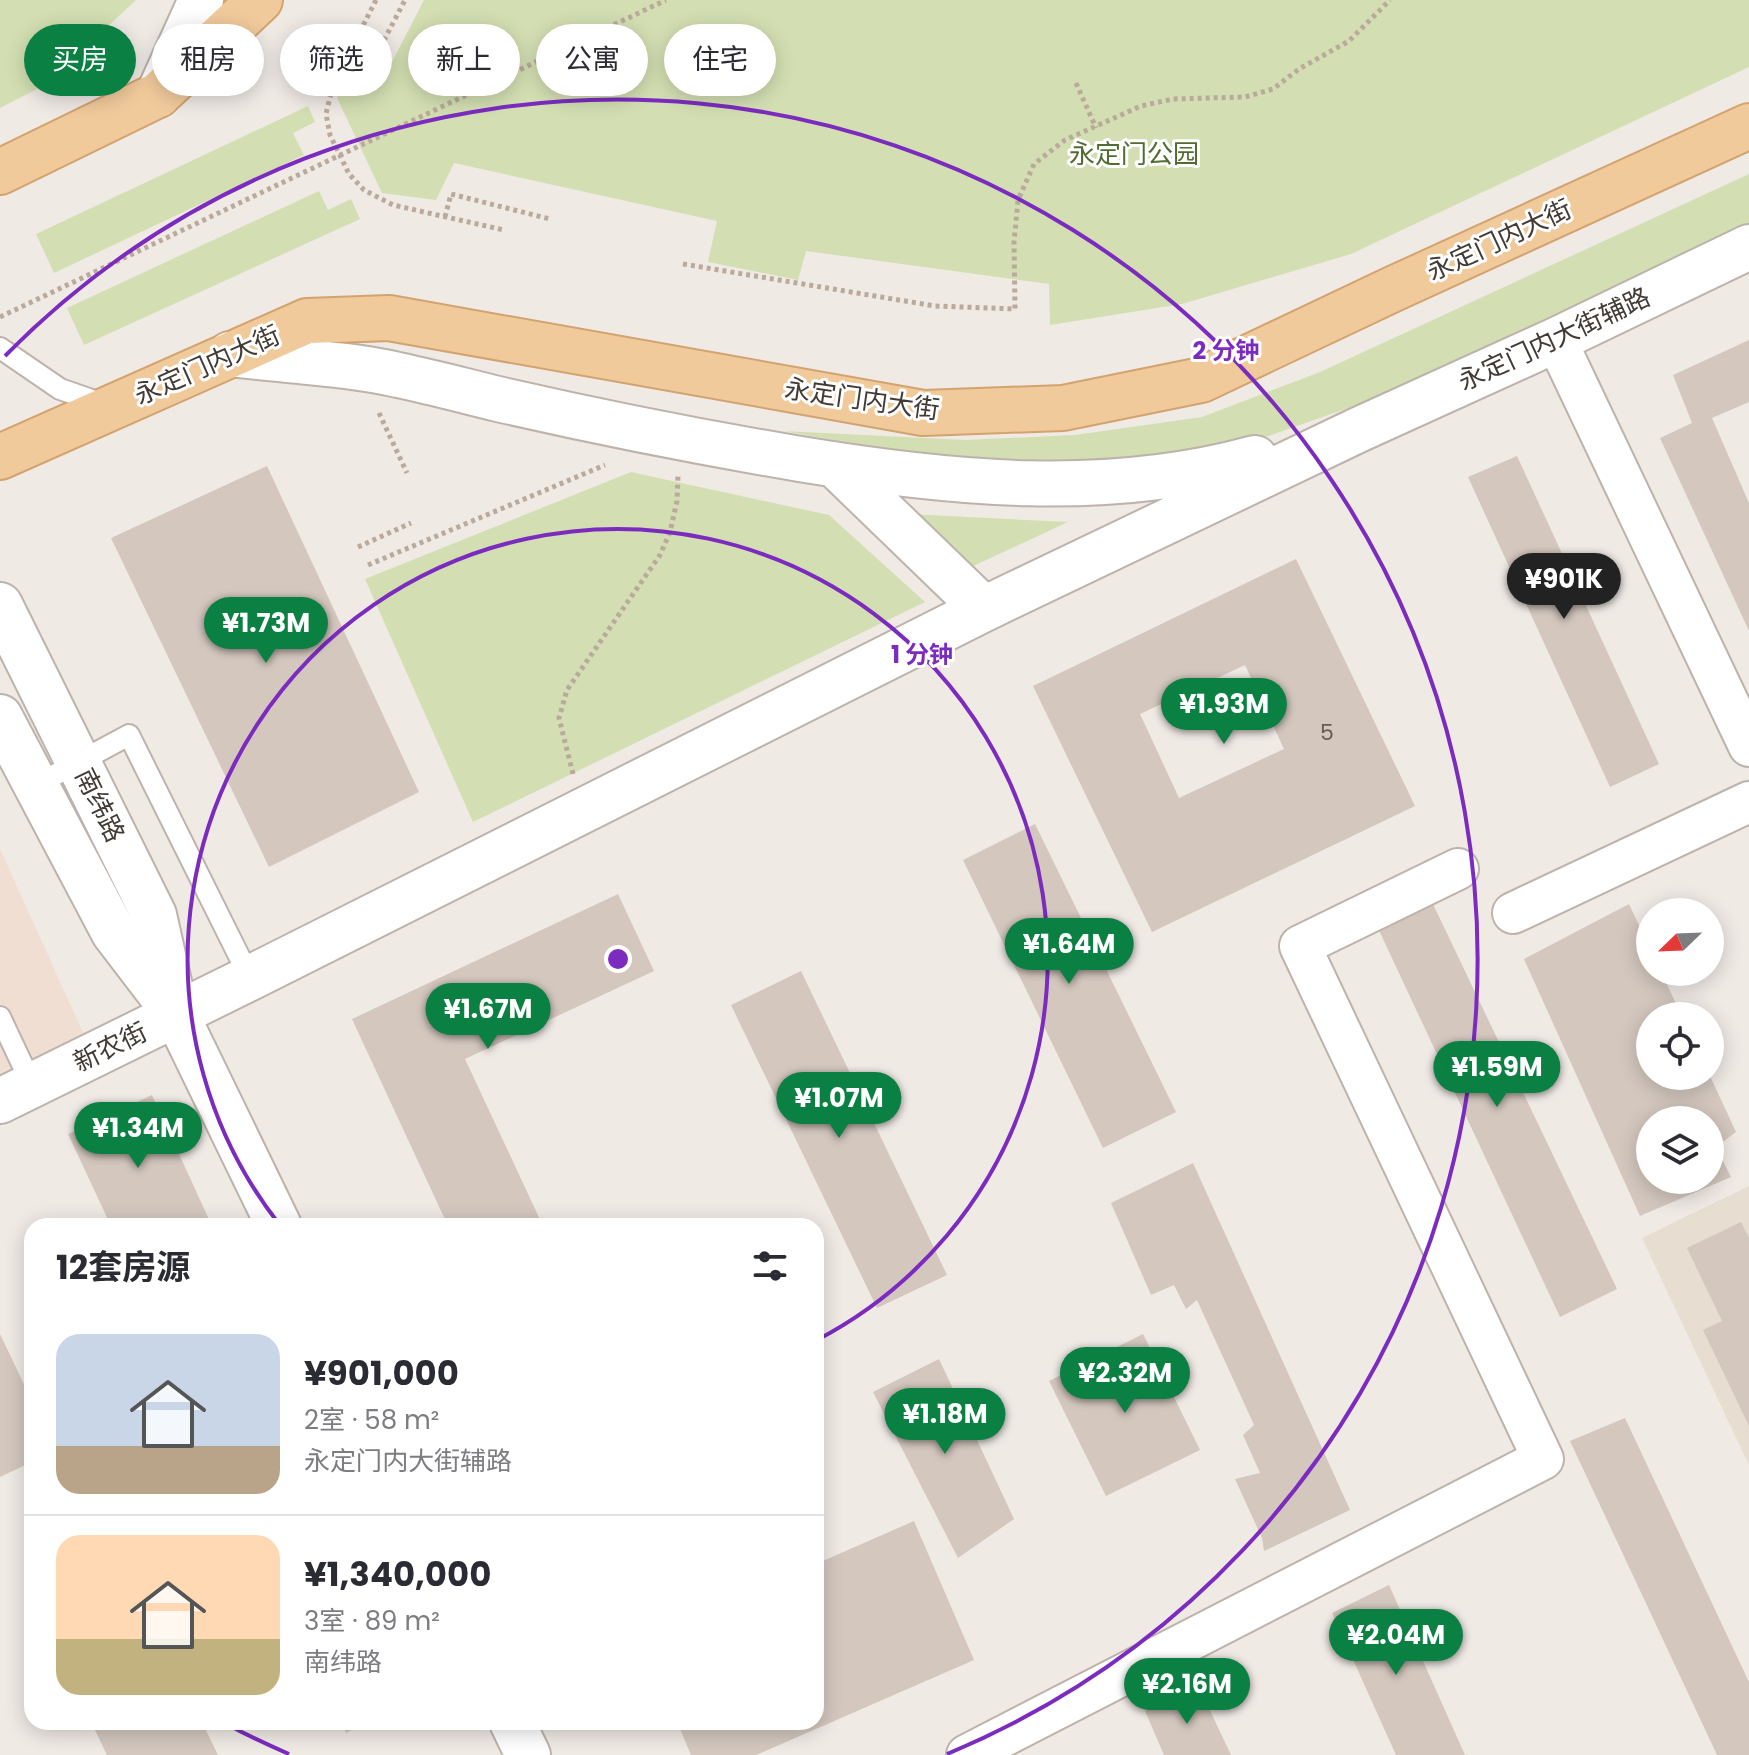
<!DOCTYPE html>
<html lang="zh">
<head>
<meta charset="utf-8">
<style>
  :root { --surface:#fff; --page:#f7f7f7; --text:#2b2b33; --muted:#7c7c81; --line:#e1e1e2; --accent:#0b8043 }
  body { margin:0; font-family:Poppins,"Noto Sans SC",sans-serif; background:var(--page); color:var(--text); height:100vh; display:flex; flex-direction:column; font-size:30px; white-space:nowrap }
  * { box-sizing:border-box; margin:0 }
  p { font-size:26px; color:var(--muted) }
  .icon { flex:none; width:44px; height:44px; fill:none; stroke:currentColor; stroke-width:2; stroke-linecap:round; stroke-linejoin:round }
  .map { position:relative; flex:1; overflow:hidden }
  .side { position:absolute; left:24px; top:1218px; width:800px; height:512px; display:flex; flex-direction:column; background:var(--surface); border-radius:24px; box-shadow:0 4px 20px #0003 }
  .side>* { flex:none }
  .banner { position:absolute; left:24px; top:24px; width:800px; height:72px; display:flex; gap:16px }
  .needle { width:52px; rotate:247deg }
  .fabs { position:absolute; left:1636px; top:898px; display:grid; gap:16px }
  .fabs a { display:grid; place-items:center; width:88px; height:88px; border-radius:50%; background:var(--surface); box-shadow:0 4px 20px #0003; font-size:40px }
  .price { position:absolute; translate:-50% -68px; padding:0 18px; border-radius:28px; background:var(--accent); color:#fff; font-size:26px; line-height:52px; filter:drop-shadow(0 2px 4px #0008) }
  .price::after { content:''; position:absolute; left:50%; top:48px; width:24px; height:18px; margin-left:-12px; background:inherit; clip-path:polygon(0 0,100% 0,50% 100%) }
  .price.active { background:#222; color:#fff }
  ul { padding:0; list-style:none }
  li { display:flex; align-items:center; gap:24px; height:200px; padding:0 32px }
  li+li { border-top:2px solid var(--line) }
  li span { display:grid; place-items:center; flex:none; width:224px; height:160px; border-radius:24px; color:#555 }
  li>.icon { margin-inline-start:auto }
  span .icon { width:96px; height:96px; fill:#fffc; stroke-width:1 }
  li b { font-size:34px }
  h2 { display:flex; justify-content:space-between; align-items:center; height:96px; padding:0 32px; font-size:34px }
  .tag { padding:0 28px; border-radius:36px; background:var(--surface); box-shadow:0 4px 20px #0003; font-size:28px; line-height:72px }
  .tag.active { background:var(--accent); color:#fff }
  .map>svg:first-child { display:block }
</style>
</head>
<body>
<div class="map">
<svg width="1749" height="1755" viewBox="0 0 1749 1755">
  <rect width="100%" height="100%" fill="#f0eae5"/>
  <path fill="#f0ded2" d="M 0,849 L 85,1037 L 0,1076 Z"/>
  <path fill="#e7ddd0" d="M 1749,1186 L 1749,1465 L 1642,1238 Z"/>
  <path fill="#d3dfb2" d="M 0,0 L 136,0 L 45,85 L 0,108 Z
    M 424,0 L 1749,0 L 1749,67 L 1351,254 L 1182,304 L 1050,325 L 1049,284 L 806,251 L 798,280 L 708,262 L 717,221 L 454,163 L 436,200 L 382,193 L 337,98 L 357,48 L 392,62 Z
    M 308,106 L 315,122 L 293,133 L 304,155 L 54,273 L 36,234 Z
    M 1749,174 L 1749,227 L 1368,401 L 1263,438 L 1148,460 L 986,467 L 783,431 L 965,440 L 1075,435 L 1202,417 L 1320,372 Z
    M 319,191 L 328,210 L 351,199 L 360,219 L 84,345 L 67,308 Z
    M 631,472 L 829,515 L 925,602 L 473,822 L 365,579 Z
    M 908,514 L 1068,522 L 969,568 Z"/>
  <path fill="#d3c7be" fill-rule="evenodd" d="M 1749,340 L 1749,402 L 1712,418 L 1749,503 L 1749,631 L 1660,438 L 1692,423 L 1673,375 Z
    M 1517,456 L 1659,764 L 1610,787 L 1468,477 Z
    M 267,466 L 419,792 L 269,867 L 111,538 Z
    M 1296,559 L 1415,806 L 1152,932 L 1033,686 ZM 1245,665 L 1284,749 L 1179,798 L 1140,714 Z
    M 1035,824 L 1176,1112 L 1103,1148 L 963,860 Z
    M 618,894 L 654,971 L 465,1059 L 543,1226 L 448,1226 L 352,1019 Z
    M 1431,900 L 1617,1289 L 1560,1317 L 1376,924 Z
    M 1629,904 L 1650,949 L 1650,972 L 1661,972 L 1682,1016 L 1650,1016 L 1650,1076 L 1710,1076 L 1736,1132 L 1716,1147 L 1731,1177 L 1640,1216 L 1524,959 ZM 1650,1120 L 1710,1120 L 1710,1180 L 1650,1180 Z
    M 801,971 L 947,1275 L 877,1308 L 731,1005 Z
    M 152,1095 L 212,1226 L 111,1226 L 68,1134 Z
    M 1193,1163 L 1350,1510 L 1264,1551 L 1262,1538 L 1235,1479 L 1260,1473 L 1243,1435 L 1254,1425 L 1197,1300 L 1186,1309 L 1174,1285 L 1151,1295 L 1111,1203 Z
    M 1741,1222 L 1749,1238 L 1749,1426 L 1703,1330 L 1722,1321 L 1687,1248 Z
    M 0,1334 L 32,1401 L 32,1462 L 0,1477 Z
    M 1143,1334 L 1200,1450 L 1106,1496 L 1049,1381 Z
    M 939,1359 L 1014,1519 L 958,1558 L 873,1392 Z
    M 1625,1418 L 1749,1682 L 1749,1755 L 1717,1755 L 1570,1441 Z
    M 914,1521 L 974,1660 L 756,1755 L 691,1755 L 677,1722 L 816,1722 L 816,1564 Z
    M 32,1581 L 32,1599 L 25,1584 Z
    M 1389,1585 L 1465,1755 L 1396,1755 L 1332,1613 Z
    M 1197,1683 L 1231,1755 L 1164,1755 L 1145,1711 Z
    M 91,1722 L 202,1722 L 218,1755 L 107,1755 Z
    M 341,1722 L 369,1722 L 346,1733 Z"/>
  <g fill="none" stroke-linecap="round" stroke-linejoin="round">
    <g stroke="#bdb3ab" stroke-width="24">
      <path id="service" d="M 0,348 L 60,389 L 109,406
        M 36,785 L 129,735 L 250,978
        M 0,1017 L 32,1085"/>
    </g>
    <g stroke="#bdb3ab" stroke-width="44">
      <path id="minor" d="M 1556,340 L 1749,746
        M 1513,913 L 1749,802
        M 967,1755 L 1543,1459 L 1300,946 L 1458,869"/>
    </g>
    <g stroke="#bdb3ab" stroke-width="48">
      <path id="tertiary" d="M 158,95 L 201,0
        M 230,354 C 284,361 347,363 398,375 C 432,382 465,391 498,399 C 598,422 699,442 800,459 C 951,484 1106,499 1255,458
        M 834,464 L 984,609
        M 0,605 L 154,915 L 173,1000
        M 0,717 L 114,933 L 176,1014 L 279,1226
        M 0,1101 L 250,978 L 984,609 L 1358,430 L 1556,340 L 1749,247
        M 512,1722 L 528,1755"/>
    </g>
    <g stroke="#d3a36f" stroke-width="48">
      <path id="primary" d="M 0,172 L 158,95 L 260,0
        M 0,457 L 307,321 L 389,318 L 923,413 L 1063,408 L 1201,380 L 1393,289 L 1749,126"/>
    </g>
    <path stroke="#baaa9c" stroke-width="5" stroke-dasharray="4 4" stroke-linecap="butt" d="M 376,0 L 333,85 L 326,114 L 330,135 L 349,174 L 364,190 L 393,205 L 504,230
      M 359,33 L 381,46 L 405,0
      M 1076,83 L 1096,128
      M 445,217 L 451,194 L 550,219
      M 683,264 L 935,306 L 1015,309 L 1014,242 L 1018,200 L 1034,164 L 1065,140 L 1141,106 L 1173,99 L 1245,97 L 1273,89 L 1299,69 L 1349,41 L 1390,0
      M 0,317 L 666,0
      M 379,413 L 407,473
      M 358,547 L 411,523
      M 368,565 L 605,465
      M 573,774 L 559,718 L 567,690 L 660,555 L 670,532 L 677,501 L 678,475"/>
    <use href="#service" stroke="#fff" stroke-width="20"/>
    <use href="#minor" stroke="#fff" stroke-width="40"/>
    <use href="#tertiary" stroke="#fff" stroke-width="44"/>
    <use href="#primary" stroke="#f1ca9c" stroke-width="44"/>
  </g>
  <g fill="none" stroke="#7b2cbf" stroke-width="4">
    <path d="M279 1224A430 430 0 1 1 817 1340"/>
    <path d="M289 1754A860 860 0 0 1 228 1725M5 356A860 860 0 1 1 947 1754"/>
  </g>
  <g text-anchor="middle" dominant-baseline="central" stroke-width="6" stroke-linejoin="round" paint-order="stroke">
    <g font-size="22" fill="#665d57">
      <text x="1327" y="732">5</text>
    </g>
    <g font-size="26" fill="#516b30" stroke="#fff">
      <text x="1134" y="154">永定门公园</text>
    </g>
    <g font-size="26" fill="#413a35" stroke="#fff">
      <text transform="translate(1499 240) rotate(-25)">永定门内大街</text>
      <text transform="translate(1554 339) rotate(-25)">永定门内大街辅路</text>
      <text transform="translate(207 365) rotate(-24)">永定门内大街</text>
      <text transform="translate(862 399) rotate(8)">永定门内大街</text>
      <text transform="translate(100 805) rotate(64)">南纬路</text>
      <text transform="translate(110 1047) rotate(-26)">新农街</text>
    </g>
  </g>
  <circle cx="618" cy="959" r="12" fill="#7b2cbf" stroke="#fff" stroke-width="4"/>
  <g font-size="24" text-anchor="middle" font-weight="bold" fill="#7b2cbf" stroke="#fff" stroke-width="6" stroke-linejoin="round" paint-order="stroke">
    <text x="1226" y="359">2 分钟</text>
    <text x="922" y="663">1 分钟</text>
  </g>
</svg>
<div class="fabs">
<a><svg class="needle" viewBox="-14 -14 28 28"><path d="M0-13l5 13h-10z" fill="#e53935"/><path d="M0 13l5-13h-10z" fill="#7c7c81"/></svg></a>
<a><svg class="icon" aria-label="locate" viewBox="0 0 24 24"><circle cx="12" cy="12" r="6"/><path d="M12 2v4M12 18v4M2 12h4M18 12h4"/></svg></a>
<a><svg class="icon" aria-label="layers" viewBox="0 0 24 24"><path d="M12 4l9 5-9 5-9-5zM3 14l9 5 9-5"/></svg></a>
</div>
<b class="price active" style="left:1564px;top:621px">¥901K</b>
<b class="price" style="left:266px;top:665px">¥1.73M</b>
<b class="price" style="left:1224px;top:746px">¥1.93M</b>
<b class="price" style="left:1069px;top:986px">¥1.64M</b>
<b class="price" style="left:488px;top:1051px">¥1.67M</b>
<b class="price" style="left:1497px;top:1109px">¥1.59M</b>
<b class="price" style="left:839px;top:1140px">¥1.07M</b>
<b class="price" style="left:138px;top:1170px">¥1.34M</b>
<b class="price" style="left:1125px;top:1415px">¥2.32M</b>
<b class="price" style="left:945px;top:1456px">¥1.18M</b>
<b class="price" style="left:1396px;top:1677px">¥2.04M</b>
<b class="price" style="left:1187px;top:1726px">¥2.16M</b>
<div class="banner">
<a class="tag active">买房</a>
<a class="tag">租房</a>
<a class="tag">筛选</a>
<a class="tag">新上</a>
<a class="tag">公寓</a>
<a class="tag">住宅</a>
</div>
<section class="side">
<h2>12套房源<svg class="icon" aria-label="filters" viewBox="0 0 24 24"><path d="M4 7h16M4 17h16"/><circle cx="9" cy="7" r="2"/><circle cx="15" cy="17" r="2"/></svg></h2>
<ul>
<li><span style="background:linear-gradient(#c9d6e8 70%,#b9a48a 0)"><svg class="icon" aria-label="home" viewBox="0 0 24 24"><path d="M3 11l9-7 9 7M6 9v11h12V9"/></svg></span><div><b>¥901,000</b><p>2室 · 58 m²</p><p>永定门内大街辅路</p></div></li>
<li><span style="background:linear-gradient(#ffd9b3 65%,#c2b280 0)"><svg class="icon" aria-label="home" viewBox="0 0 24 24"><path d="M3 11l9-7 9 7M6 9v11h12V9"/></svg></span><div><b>¥1,340,000</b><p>3室 · 89 m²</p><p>南纬路</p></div></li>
</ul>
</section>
</div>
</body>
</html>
